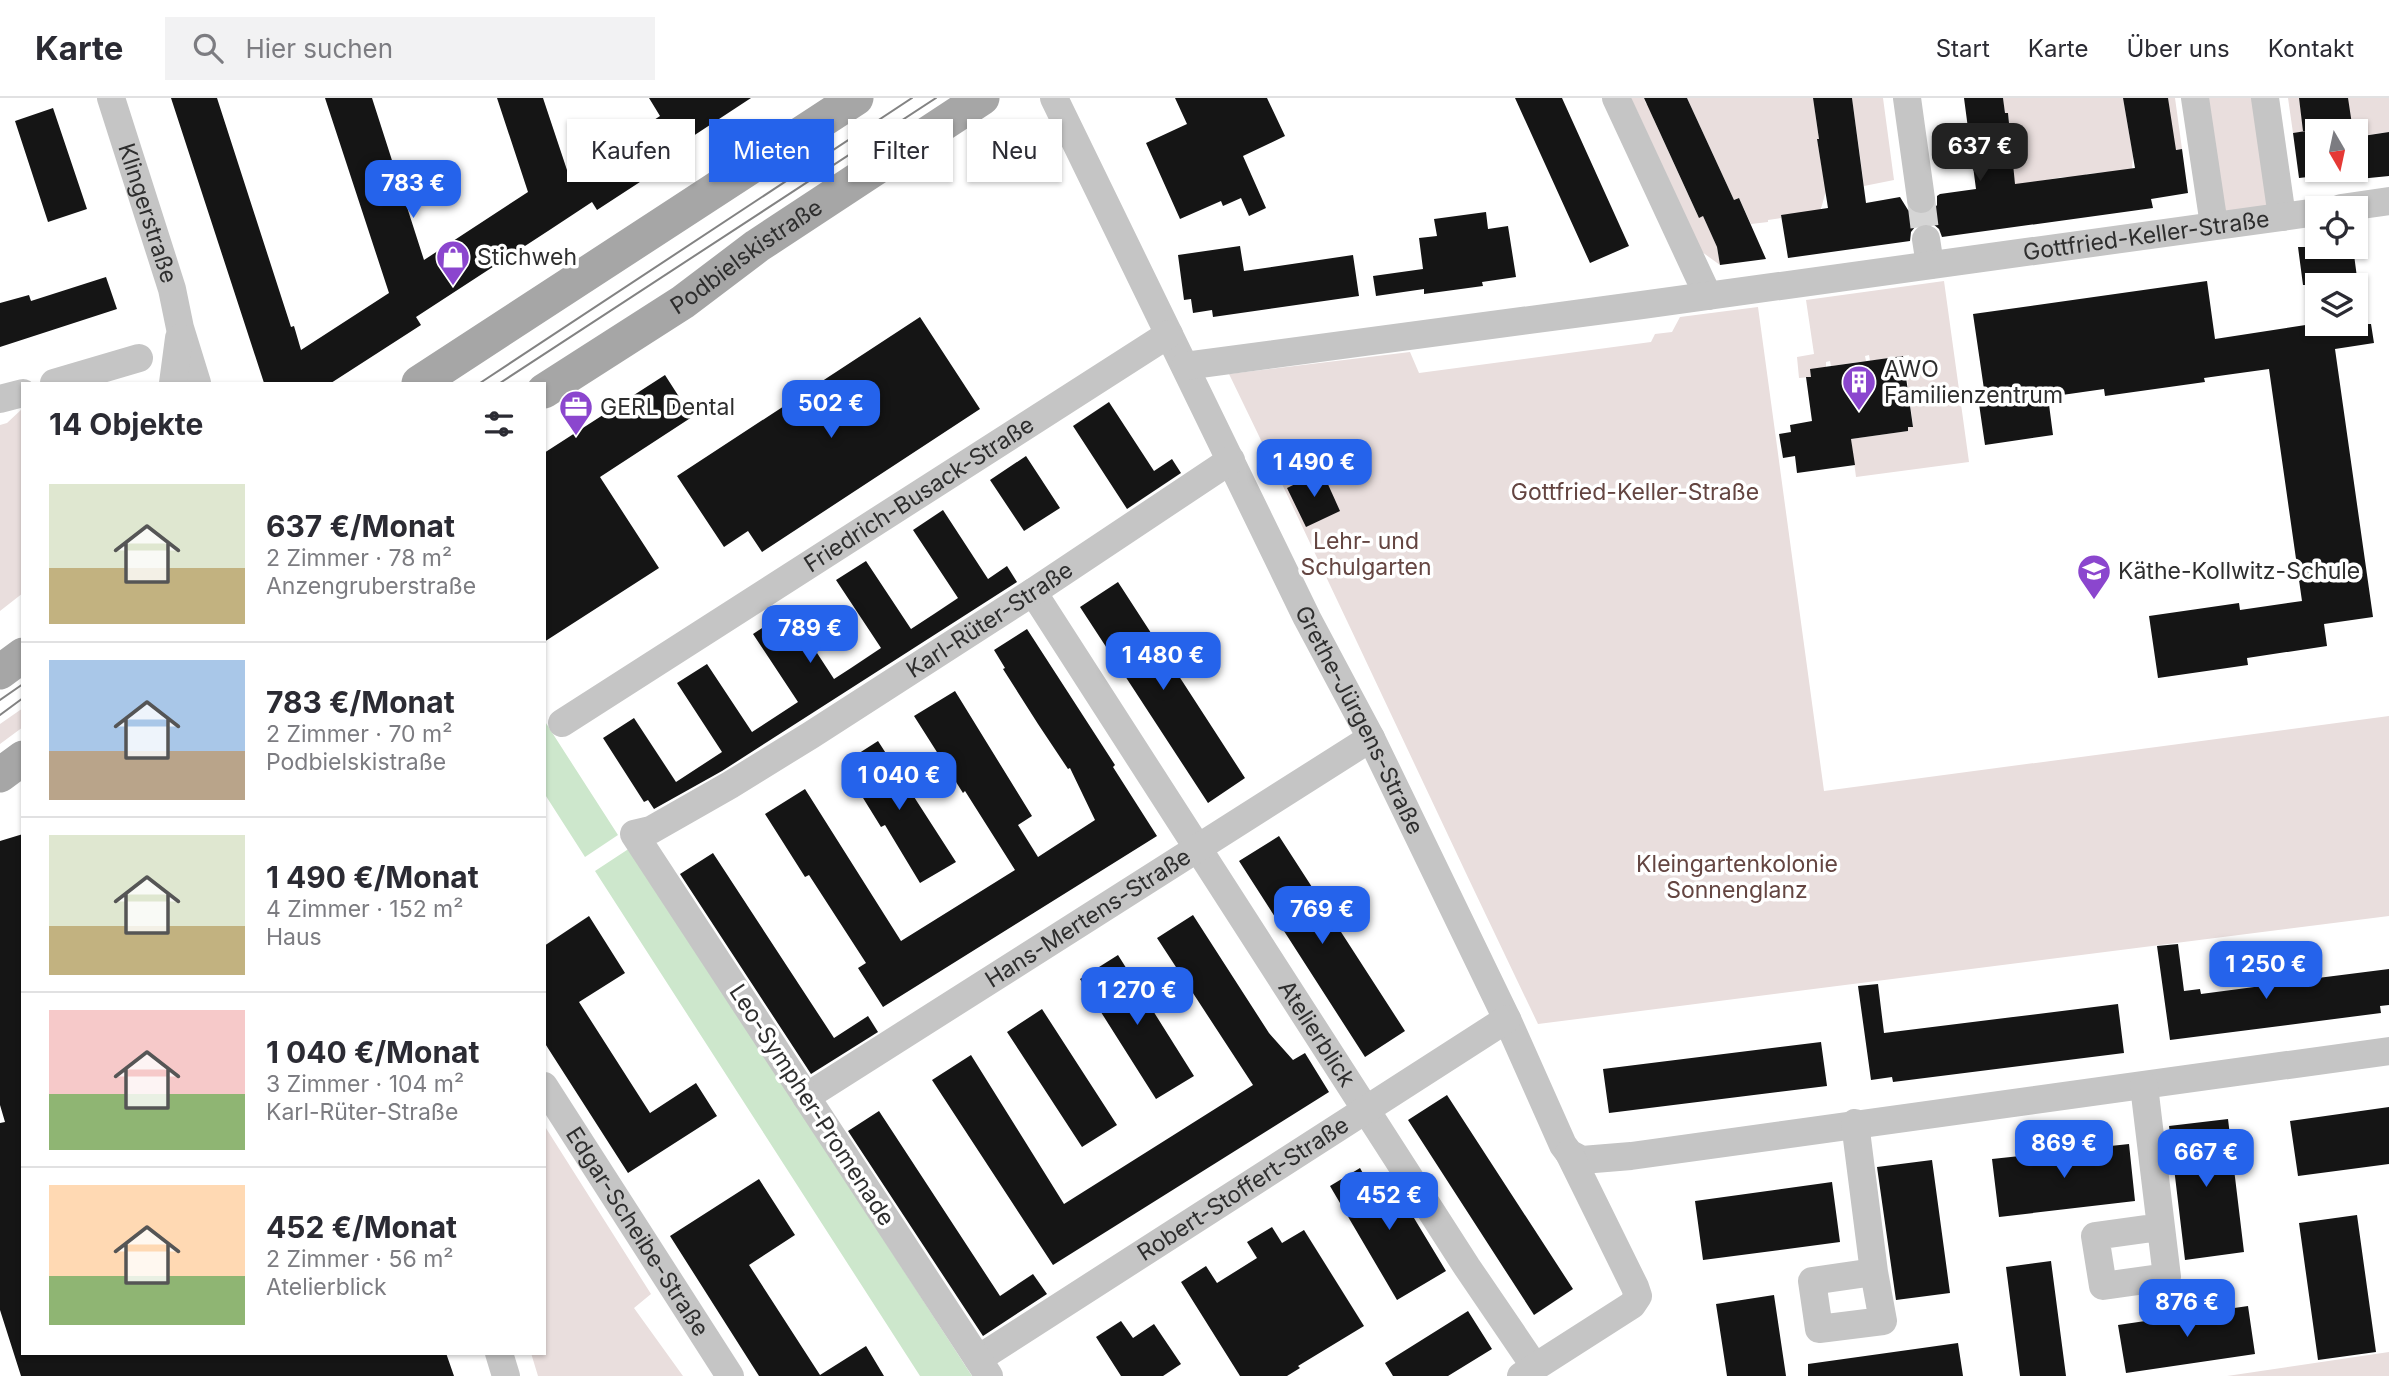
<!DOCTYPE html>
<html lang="de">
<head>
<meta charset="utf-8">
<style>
  :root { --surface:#fff; --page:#f2f2f3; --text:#2b2b33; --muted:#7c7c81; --line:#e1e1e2; --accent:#2563eb }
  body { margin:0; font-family:Inter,sans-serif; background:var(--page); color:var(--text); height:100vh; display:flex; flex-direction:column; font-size:26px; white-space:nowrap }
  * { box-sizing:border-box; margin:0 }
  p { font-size:23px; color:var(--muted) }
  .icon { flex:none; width:38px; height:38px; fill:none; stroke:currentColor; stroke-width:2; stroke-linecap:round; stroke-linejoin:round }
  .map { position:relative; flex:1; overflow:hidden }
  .drawer { position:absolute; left:21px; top:284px; width:525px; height:973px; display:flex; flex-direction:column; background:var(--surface); border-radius:0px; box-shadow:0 2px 5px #0004 }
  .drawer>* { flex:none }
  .hud { position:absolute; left:567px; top:21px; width:665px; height:63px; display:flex; gap:14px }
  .needle { width:46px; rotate:171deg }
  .fabs { position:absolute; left:2305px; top:21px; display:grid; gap:14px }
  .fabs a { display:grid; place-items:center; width:63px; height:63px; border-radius:0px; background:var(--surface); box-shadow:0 2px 5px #0004; font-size:35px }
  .price { position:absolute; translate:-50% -60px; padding:0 16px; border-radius:14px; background:var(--accent); color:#fff; font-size:23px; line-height:46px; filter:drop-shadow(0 2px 4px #0008) }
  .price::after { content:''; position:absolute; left:50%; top:42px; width:21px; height:16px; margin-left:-10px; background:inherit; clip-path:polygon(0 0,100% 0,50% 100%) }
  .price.selected { background:#222; color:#fff }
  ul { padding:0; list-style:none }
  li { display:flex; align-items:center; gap:21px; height:175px; padding:0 28px }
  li+li { border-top:2px solid var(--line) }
  li span { display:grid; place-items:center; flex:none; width:196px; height:140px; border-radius:0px; color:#555 }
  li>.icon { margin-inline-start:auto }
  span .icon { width:84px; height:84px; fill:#fffc; stroke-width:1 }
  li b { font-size:30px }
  h2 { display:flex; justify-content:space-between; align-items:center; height:84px; padding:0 28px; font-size:30px }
  .tag { padding:0 24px; border-radius:0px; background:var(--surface); box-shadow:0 2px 5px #0004; font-size:24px; line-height:63px }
  .tag.selected { background:var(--accent); color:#fff }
  header { display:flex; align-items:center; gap:42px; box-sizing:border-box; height:98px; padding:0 35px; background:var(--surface); border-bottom:2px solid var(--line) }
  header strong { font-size:33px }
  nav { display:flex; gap:38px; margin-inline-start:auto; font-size:24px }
  .search { width:490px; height:63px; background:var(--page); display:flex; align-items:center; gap:18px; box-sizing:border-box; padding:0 24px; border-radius:0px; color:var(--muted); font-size:26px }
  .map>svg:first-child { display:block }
</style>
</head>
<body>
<header>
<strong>Karte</strong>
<div class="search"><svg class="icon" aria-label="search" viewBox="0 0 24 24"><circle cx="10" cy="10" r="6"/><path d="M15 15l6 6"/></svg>Hier suchen</div>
<nav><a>Start</a><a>Karte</a><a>Über uns</a><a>Kontakt</a></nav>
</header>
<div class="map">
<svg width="2389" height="1278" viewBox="0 0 2389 1278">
  <rect width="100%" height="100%" fill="#fff"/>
  <path fill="#e9dedd" d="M 1631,0 L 1644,0 L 1646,6 L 1649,5 L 1654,22 L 1698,118 L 1703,118 L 1717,149 L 1720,167 L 1702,154 Z
    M 1687,0 L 1813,0 L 1819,41 L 1817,42 L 1826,93 L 1820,114 L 1781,117 L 1781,120 L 1768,122 L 1768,124 L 1751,126 L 1739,100 L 1734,102 Z
    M 1852,0 L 1883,0 L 1894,82 L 1864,88 Z
    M 2003,0 L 2123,0 L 2133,58 L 2132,72 L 2086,76 L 2086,79 L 2062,79 L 2015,88 L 2009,41 L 2011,40 L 2008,15 L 2005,15 Z
    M 2168,0 L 2175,0 L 2182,51 L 2173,52 Z
    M 2195,0 L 2265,0 L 2282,119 L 2214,127 Z
    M 2288,0 L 2299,0 L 2304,34 L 2293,35 Z
    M 2340,0 L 2389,0 L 2389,34 L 2367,37 L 2367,41 L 2356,42 L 2356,33 L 2345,33 Z
    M 1944,183 L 1969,364 L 1856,379 L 1851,341 L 1908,333 L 1908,329 L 1913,328 L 1905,265 L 1910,264 L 1909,257 L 1870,263 L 1869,257 L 1865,258 L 1866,263 L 1831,268 L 1830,263 L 1826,264 L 1826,269 L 1811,279 L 1799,280 L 1797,259 L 1814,256 L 1806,202 Z
    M 1758,209 L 1824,693 L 2389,618 L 2389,818 L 1538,926 C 1434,710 1334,492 1229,276 L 1410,254 L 1419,275 L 1651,244 L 1655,236 L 1672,234 L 1680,219 Z
    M 23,310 L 23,495 L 0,513 L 0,327 L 7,325 Z
    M 23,610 L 23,629 L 0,646 L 0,626 Z
    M 544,1027 L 651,1196 L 634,1210 L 683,1278 L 538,1278 L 531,1255 L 544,1255 Z
    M 2389,1254 L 2389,1278 L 2227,1278 Z"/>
  <path fill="#cde7cc" d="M 544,622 L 618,737 L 585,759 L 544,695 Z
    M 630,750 L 972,1278 L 920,1278 L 595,773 Z"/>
  <path fill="#151515" d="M 171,0 L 217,0 L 291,229 L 294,228 L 301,252 L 389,195 L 325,0 L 372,0 L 424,162 L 528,94 L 497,0 L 543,0 L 569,78 L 660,18 L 649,0 L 751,0 L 681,46 L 686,54 L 597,112 L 592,104 L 548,133 L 416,219 L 421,227 L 331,285 L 264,285 Z
    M 1175,0 L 1267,0 L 1285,38 L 1243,58 L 1266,110 L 1249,118 L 1241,100 L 1223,108 L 1221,103 L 1180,121 L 1146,45 L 1187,26 Z
    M 1515,0 L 1562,0 L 1629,148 L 1590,165 Z
    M 1644,0 L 1687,0 L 1734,102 L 1739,100 L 1766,161 L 1720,167 L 1717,149 L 1703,118 L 1699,120 Z
    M 1813,0 L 1852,0 L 1866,105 L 1900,99 L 1908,112 L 1914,116 L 1923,117 L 1932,114 L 1937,107 L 1937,98 L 1940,96 L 1976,91 L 1964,0 L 2003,0 L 2005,15 L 2008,15 L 2015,86 L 2135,70 L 2123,0 L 2168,0 L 2176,52 L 2182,51 L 2188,95 L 2151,101 L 2153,110 L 1942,139 L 1939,131 L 1933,126 L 1923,125 L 1915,129 L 1911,134 L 1910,143 L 1788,160 L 1781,117 L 1828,110 L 1817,41 L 1819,41 Z
    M 2299,0 L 2348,0 L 2353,33 L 2317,33 L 2317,78 L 2299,80 L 2293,35 L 2306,33 L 2303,33 Z
    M 53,10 L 87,111 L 48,124 L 15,23 Z
    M 2389,34 L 2389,78 L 2359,81 L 2358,72 L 2356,73 L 2356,39 Z
    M 1486,114 L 1488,131 L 1508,128 L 1516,179 L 1482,184 L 1483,188 L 1424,196 L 1424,191 L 1376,198 L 1373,178 L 1423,171 L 1419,140 L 1437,138 L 1434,121 Z
    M 1240,148 L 1244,173 L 1353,157 L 1359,198 L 1213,219 L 1212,212 L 1193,215 L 1191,201 L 1184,202 L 1178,157 Z
    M 2298,149 L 2353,149 L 2358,187 L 2303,187 Z
    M 106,179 L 117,211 L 0,249 L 0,205 L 29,197 L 31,203 Z
    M 2207,183 L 2215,241 L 2312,226 L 2371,226 L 2374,245 L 2335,251 L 2373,519 L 2324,526 L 2327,548 L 2247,560 L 2248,567 L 2158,580 L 2149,518 L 2239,505 L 2240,512 L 2302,503 L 2269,271 L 2204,280 L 2205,284 L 2105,298 L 2104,291 L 2048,299 L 2053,337 L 1985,347 L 1978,299 L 1985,298 L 1973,216 Z
    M 920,219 L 980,311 L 762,454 L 748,433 L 724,449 L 677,378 Z
    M 1903,258 L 1913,329 L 1908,329 L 1908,333 L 1851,341 L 1855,367 L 1797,375 L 1795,358 L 1783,360 L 1779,336 L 1791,334 L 1790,327 L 1812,323 L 1806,279 L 1811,279 L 1810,271 Z
    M 665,277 L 692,319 L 600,379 L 659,470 L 544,544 L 544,355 Z
    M 1109,304 L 1154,373 L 1172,361 L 1181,375 L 1127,411 L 1073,328 Z
    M 1026,358 L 1060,410 L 1024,433 L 990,382 Z
    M 1322,373 L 1340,413 L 1306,429 L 1287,390 Z
    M 943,412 L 988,481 L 1007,468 L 1017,484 L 722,673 L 654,711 L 648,702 L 644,704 L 603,640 L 634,620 L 676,684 L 722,654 L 677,585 L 707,566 L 752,634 L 798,604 L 753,536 L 789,512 L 834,581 L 851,570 L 881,550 L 836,482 L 866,463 L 911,531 L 934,516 L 958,500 L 913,432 Z
    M 1118,484 L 1245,680 L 1208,705 L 1080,509 Z
    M 1027,531 L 1115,667 L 1113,669 L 1157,738 L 883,909 L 858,870 L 866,865 L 809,777 L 805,779 L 765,716 L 805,691 L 901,843 L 1015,772 L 965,693 L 963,695 L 914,618 L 955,593 L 1032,718 L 1018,727 L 1038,759 L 1095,722 L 1070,670 L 1068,671 L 1038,626 L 1003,571 L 1005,570 L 994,552 Z
    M 878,643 L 956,764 L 920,785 L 885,727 L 881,729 L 842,666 Z
    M 23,736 L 23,1255 L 446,1255 L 454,1278 L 21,1278 L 0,1212 L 0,1025 L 5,1024 L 0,1007 L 0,743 Z
    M 1279,738 L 1405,933 L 1365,959 L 1239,763 Z
    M 713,755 L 834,940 L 868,918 L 878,934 L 811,976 L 680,776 Z
    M 1193,817 L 1269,935 L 1293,962 L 1305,955 L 1329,994 L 1053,1167 L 932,982 L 971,957 L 1064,1106 L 1253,987 L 1157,840 Z
    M 589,818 L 625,875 L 579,904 L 650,1015 L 696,985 L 717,1018 L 628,1075 L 544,944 L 544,848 Z
    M 2178,846 L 2184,893 L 2200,891 L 2201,896 L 2277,886 L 2276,882 L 2309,878 L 2310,881 L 2389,871 L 2389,907 L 2380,908 L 2381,915 L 2170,942 L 2157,848 Z
    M 1118,857 L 1194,978 L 1156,1001 L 1080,881 Z
    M 1878,886 L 1884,935 L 2118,906 L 2124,955 L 1893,984 L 1892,979 L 1871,982 L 1858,888 Z
    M 1042,911 L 1117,1027 L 1082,1049 L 1007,934 Z
    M 1821,944 L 1827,988 L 1609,1015 L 1603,971 Z
    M 1447,997 L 1573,1191 L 1534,1217 L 1408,1022 Z
    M 2389,1009 L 2389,1066 L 2298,1078 L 2290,1023 Z
    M 879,1013 L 1000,1198 L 1033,1176 L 1047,1196 L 983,1238 L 848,1033 Z
    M 2228,1021 L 2244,1154 L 2185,1162 L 2169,1028 Z
    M 2129,1046 L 2135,1103 L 1999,1119 L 1992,1061 Z
    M 1932,1062 L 1950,1195 L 1896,1202 L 1877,1069 Z
    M 1360,1070 L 1370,1088 L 1388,1077 L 1446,1173 L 1397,1202 L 1330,1088 Z
    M 759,1081 L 795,1137 L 749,1167 L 820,1277 L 866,1248 L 884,1278 L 759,1278 L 670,1138 Z
    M 1832,1084 L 1840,1144 L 1703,1162 L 1695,1103 Z
    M 2357,1117 L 2376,1254 L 2318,1262 L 2299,1125 Z
    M 1272,1129 L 1282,1145 L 1304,1132 L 1364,1228 L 1298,1268 L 1300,1270 L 1287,1278 L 1240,1278 L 1181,1184 L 1206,1168 L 1217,1185 L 1257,1160 L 1247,1144 Z
    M 2051,1163 L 2066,1278 L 2020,1278 L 2006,1169 Z
    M 1774,1197 L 1786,1278 L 1727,1278 L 1716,1206 Z
    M 2248,1208 L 2255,1256 L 2126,1275 L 2118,1227 Z
    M 1468,1213 L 1492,1251 L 1448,1278 L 1393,1278 L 1385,1265 Z
    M 1121,1223 L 1133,1240 L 1154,1226 L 1181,1266 L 1163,1278 L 1121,1278 L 1096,1239 Z
    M 1958,1245 L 1963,1278 L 1808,1278 L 1808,1266 Z"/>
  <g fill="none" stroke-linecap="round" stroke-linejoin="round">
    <path stroke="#d5d5d5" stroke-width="28" stroke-dasharray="28 14" stroke-linecap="butt" d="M 1921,101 L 1926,141"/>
    <g stroke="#c5c5c5" stroke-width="28">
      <path id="s1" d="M 111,0 L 172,191 L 180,230 L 197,285"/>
      <path id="s2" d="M 1054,0 L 1307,520 L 1371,640 L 1507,921 L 1563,1047 L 1569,1055 L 1582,1062 L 1631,1058 L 2389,953"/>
      <path d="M 1616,0 L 1708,198"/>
      <path d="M 1907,0 L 1921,101"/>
      <path d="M 2195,0 L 2214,127"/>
      <path d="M 2265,0 L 2282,119"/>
      <path d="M 2341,110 L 2389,103"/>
      <path d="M 1926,141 L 1930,167"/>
      <path id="s3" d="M 1185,268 L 1642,207 L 2317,114"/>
      <path d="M 54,285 L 139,260"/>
      <path d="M 173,285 L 179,240"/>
      <path d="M 0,301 L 23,295"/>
      <path id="s4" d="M 1033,494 L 1467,1169 L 1535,1269"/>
      <path id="s5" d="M 562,625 L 1169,236"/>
      <path id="s6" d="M 544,988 L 730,1278"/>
      <path d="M 2144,988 L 2167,1179 L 2103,1188 L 2095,1138 L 2160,1129"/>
      <path id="s7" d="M 806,999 L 1371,640"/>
      <path d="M 1855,1025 L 1874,1174 L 1883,1223 L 1819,1231 L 1812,1183 L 1874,1174"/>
      <path d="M 499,1255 L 506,1278"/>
      <path id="s8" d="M 978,1261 L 1507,921"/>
      <path id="s9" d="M 989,1278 L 634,736 L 651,732 L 730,687 L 811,637 L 1033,494 L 1231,362"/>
      <path d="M 1521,1278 L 1632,1207 L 1638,1198 L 1635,1189 L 1569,1055"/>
    </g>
    <g stroke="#a6a6a6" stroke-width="35">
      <path d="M 419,285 L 856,0"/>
      <path id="s10" d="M 544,293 L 683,204 L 757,148 L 982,0"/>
      <path d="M 0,574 L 23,557"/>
      <path d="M 0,677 L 23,660"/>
    </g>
    <path stroke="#838383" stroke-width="2" d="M 480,285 L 912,0
      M 500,285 L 936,0
      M 0,602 L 23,586
      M 0,617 L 23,600"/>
  </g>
  <defs>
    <g id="shop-pin" transform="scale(1.75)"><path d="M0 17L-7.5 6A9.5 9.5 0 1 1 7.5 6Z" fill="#8b46ce" stroke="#fff"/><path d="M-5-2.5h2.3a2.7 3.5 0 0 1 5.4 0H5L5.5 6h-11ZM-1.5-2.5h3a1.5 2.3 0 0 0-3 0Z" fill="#fff"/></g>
    <g id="building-pin" transform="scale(1.75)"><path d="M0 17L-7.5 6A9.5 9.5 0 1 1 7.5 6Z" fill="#8b46ce" stroke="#fff"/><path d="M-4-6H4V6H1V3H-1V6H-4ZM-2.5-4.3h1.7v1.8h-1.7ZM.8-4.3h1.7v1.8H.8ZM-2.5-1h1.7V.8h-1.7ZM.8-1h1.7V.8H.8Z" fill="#fff"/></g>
    <g id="office-pin" transform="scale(1.75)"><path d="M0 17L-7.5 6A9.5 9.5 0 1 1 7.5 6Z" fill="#8b46ce" stroke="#fff"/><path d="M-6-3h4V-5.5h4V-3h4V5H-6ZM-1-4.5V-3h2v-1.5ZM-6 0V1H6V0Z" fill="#fff"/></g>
    <g id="school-pin" transform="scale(1.75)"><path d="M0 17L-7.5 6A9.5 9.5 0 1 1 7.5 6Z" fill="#8b46ce" stroke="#fff"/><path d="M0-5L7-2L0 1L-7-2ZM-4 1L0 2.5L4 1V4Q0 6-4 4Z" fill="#fff"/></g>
  </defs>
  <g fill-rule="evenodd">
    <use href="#shop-pin" x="453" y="159"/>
    <use href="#building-pin" x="1859" y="284"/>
    <use href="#office-pin" x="576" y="309"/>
    <use href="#school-pin" x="2094" y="473"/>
  </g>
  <g text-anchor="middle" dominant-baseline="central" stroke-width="7" stroke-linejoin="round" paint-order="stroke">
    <g font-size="23" fill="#2e2e2e" stroke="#fff">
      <text stroke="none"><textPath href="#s1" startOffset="121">Klingerstraße</textPath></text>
      <text stroke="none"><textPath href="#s3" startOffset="970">Gottfried-Keller-Straße</textPath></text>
      <text stroke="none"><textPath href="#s10" startOffset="243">Podbielskistraße</textPath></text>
      <text stroke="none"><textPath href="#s5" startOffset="424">Friedrich-Busack-Straße</textPath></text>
      <text stroke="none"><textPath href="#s9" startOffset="1064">Karl-Rüter-Straße</textPath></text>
      <text stroke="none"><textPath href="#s2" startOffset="693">Grethe-Jürgens-Straße</textPath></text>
      <text stroke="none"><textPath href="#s7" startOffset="334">Hans-Mertens-Straße</textPath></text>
      <text stroke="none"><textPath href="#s4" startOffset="525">Atelierblick</textPath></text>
      <text transform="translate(812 1007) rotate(57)">Leo-Sympher-Promenade</text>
      <text stroke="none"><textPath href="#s8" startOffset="315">Robert-Stoffert-Straße</textPath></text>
      <text stroke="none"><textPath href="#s6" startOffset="173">Edgar-Scheibe-Straße</textPath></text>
    </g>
    <g font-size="23" fill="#2e2e2e" stroke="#fff" text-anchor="start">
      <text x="477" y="159">Stichweh</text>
      <text x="1884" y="271">AWO<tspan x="1884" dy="26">Familienzentrum</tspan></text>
      <text x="600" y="309">GERL Dental</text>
      <text x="2118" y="473">Käthe-Kollwitz-Schule</text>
    </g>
    <g font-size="23" fill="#644541" stroke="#fff">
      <text x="1635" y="394">Gottfried-Keller-Straße</text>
      <text x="1366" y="443">Lehr- und<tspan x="1366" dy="26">Schulgarten</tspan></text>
      <text x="1737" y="766">Kleingartenkolonie<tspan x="1737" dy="26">Sonnenglanz</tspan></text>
    </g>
  </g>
</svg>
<div class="fabs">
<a><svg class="needle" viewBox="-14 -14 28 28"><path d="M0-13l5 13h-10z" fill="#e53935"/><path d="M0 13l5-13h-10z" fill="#7c7c81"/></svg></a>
<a><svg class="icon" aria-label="locate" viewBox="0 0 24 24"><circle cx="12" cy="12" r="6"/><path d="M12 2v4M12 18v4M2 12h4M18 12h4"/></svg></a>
<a><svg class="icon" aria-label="layers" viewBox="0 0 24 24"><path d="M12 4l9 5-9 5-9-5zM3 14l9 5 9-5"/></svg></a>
</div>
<b class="price selected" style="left:1980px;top:85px">637 €</b>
<b class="price" style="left:413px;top:122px">783 €</b>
<b class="price" style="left:831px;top:342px">502 €</b>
<b class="price" style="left:1314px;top:401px">1 490 €</b>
<b class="price" style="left:810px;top:567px">789 €</b>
<b class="price" style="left:1163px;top:594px">1 480 €</b>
<b class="price" style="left:899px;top:714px">1 040 €</b>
<b class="price" style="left:1322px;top:848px">769 €</b>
<b class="price" style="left:2266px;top:903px">1 250 €</b>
<b class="price" style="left:1137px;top:929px">1 270 €</b>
<b class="price" style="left:2064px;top:1082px">869 €</b>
<b class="price" style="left:2206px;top:1091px">667 €</b>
<b class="price" style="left:1389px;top:1134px">452 €</b>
<b class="price" style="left:2187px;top:1241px">876 €</b>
<div class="hud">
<a class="tag">Kaufen</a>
<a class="tag selected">Mieten</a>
<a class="tag">Filter</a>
<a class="tag">Neu</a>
</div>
<section class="drawer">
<h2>14 Objekte<svg class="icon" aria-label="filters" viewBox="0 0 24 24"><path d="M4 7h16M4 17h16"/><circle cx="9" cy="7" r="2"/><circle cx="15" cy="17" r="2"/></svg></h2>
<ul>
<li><span style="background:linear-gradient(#dfe7d0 60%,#c2b280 0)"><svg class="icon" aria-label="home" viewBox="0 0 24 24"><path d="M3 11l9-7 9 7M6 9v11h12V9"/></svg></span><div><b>637 €/Monat</b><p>2 Zimmer · 78 m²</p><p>Anzengruberstraße</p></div></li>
<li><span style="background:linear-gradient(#a9c7e8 65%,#b9a48a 0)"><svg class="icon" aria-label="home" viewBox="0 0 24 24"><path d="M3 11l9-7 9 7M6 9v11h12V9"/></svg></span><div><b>783 €/Monat</b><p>2 Zimmer · 70 m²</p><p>Podbielskistraße</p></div></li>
<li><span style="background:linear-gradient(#dfe7d0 65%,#c2b280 0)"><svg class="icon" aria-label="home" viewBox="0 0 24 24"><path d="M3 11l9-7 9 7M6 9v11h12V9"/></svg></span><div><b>1 490 €/Monat</b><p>4 Zimmer · 152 m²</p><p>Haus</p></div></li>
<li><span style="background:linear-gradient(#f6c9c9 60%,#8fb573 0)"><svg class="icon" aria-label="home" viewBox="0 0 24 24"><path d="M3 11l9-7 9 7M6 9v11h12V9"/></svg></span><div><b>1 040 €/Monat</b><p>3 Zimmer · 104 m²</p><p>Karl-Rüter-Straße</p></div></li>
<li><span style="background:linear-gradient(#ffd9b3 65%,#8fb573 0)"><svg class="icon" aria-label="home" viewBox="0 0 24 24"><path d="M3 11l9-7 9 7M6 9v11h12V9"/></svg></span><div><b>452 €/Monat</b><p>2 Zimmer · 56 m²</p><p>Atelierblick</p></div></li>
</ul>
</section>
</div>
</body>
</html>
